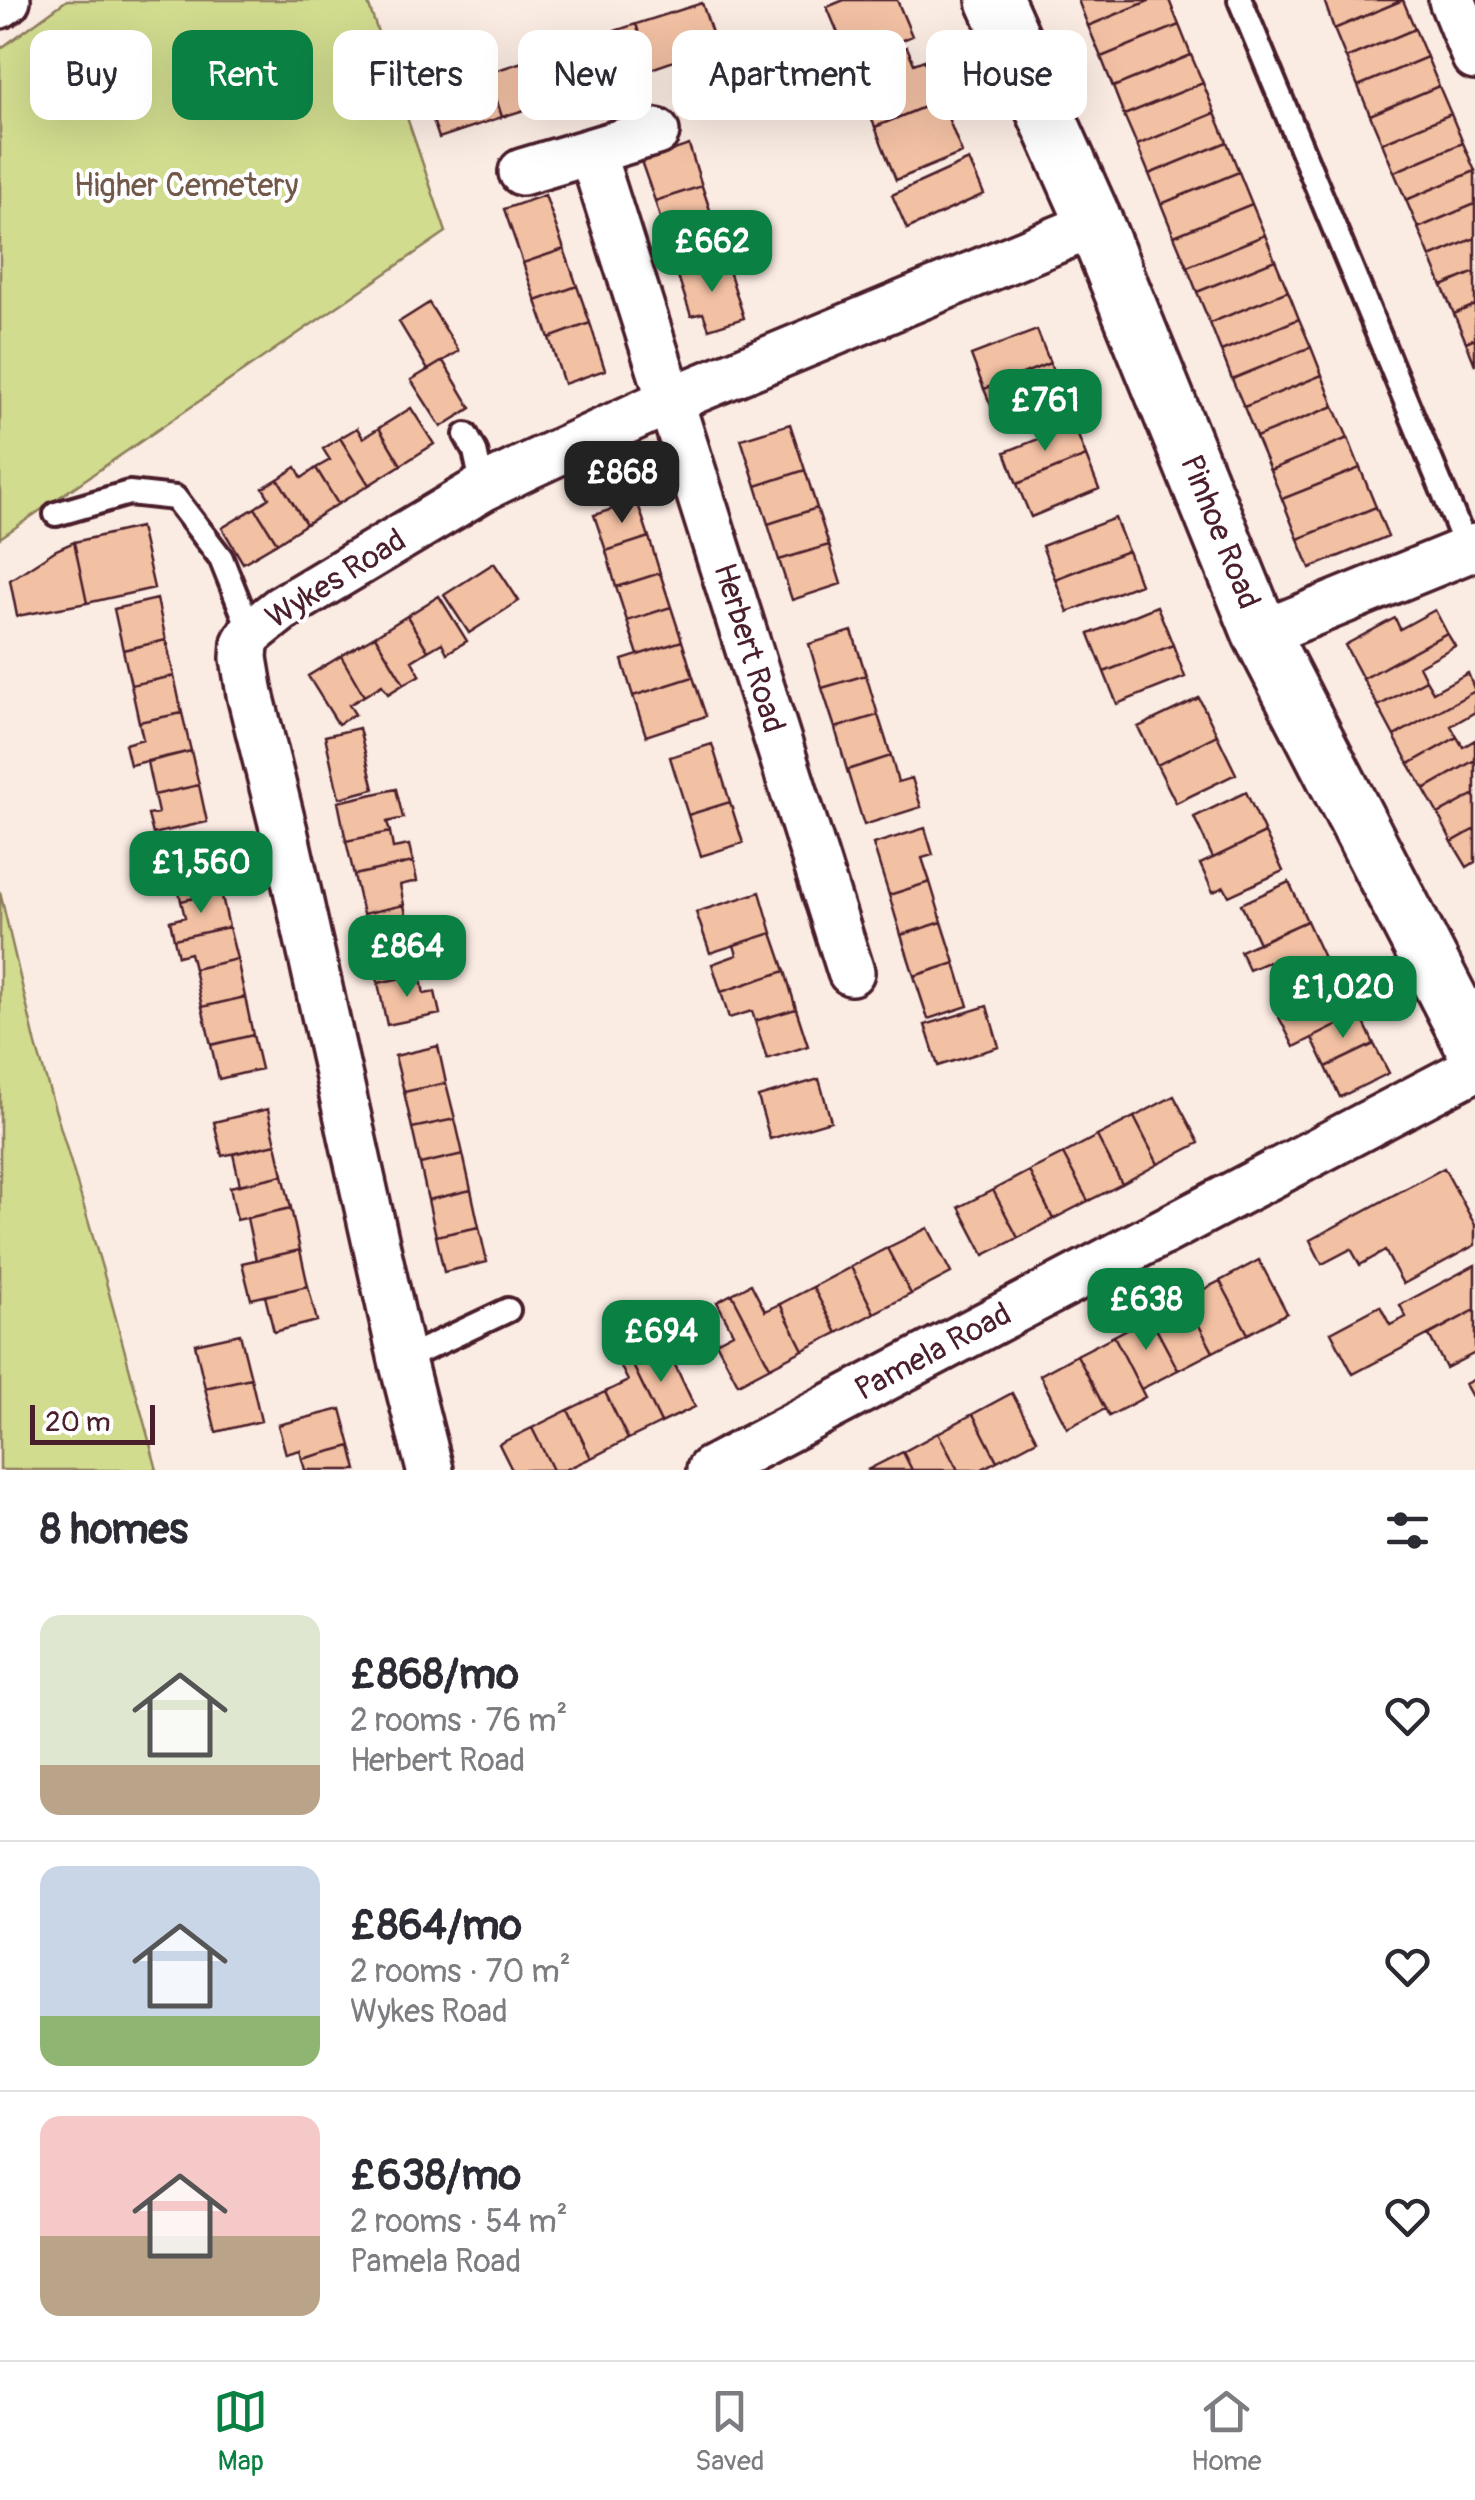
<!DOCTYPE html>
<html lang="en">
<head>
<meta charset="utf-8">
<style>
  :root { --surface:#fff; --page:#f7f7f7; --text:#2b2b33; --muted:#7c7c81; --line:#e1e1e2; --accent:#0b8043 }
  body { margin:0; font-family:Pangolin,sans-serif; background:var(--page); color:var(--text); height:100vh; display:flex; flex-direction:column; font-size:38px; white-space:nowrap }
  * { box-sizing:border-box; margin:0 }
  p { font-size:32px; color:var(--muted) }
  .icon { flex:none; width:55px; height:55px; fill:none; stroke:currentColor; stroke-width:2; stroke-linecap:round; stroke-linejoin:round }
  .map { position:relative; height:1470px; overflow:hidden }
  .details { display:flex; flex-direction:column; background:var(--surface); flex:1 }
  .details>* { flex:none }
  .guide { position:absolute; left:30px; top:30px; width:1415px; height:90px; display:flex; gap:20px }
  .scale { position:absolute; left:30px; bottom:25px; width:125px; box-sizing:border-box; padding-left:10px; border:5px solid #4a1f2b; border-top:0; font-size:28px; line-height:35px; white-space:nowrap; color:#4a1f2b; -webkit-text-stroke:8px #fff; paint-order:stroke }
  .price { position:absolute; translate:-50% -85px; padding:0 22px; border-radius:20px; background:var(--accent); color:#fff; font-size:32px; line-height:65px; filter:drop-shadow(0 2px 5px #0008) }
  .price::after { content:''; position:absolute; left:50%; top:60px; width:30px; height:22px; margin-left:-15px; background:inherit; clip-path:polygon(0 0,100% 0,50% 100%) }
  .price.active { background:#222; color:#fff }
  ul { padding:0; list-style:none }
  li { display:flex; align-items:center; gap:30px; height:250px; padding:0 40px }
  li+li { border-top:2px solid var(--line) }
  li span { display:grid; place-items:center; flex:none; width:280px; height:200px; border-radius:20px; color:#555 }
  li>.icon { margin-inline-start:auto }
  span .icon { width:120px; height:120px; fill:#fffc; stroke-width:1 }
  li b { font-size:42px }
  h2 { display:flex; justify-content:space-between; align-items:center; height:120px; padding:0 40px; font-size:42px }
  .chip { padding:0 35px; border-radius:20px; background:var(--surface); box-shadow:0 10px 40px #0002; font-size:35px; line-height:90px }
  .chip.active { background:var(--accent); color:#fff }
  .tabs { display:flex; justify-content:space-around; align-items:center; height:140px; border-top:2px solid var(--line); background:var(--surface); font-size:28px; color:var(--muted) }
  .tabs a { display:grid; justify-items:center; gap:5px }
  .tabs .active { color:var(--accent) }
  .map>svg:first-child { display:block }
</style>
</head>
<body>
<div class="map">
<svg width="1475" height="1470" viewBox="0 0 1475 1470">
  <rect width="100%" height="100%" fill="#fbece3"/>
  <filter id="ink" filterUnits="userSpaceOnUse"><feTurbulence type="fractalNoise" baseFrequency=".01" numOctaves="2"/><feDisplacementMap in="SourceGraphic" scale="20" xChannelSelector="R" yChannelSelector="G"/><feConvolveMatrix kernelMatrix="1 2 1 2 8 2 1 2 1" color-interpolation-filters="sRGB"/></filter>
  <g filter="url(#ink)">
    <path fill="#d1dc8f" stroke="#8e7e5d" stroke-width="2.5" d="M 67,0 L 367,0 L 446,232 L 0,538 L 0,49 Z
      M 0,892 L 36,1045 L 103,1271 L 157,1470 L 0,1470 Z"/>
    <path fill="#f2c0a3" stroke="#4a1f2b" stroke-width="2.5" d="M 844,0 L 897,0 L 912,36 L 850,62 L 827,7 Z
      M 1078,0 L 1151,0 L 1088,26 Z
      M 1151,0 L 1169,0 L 1179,25 L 1101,57 L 1088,26 Z
      M 1324,0 L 1403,0 L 1334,29 Z
      M 1403,0 L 1415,29 L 1346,58 L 1334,29 Z
      M 702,3 L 715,42 L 688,51 L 689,56 L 651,69 L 636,24 Z
      M 636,24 L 651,69 L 611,82 L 596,37 Z
      M 1179,25 L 1191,55 L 1113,87 L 1101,57 Z
      M 1415,29 L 1427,57 L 1358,86 L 1346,58 Z
      M 596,37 L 611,82 L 575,93 L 560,49 Z
      M 907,47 L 914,64 L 924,60 L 941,100 L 875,127 L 851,70 Z
      M 560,49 L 575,93 L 537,106 L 522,62 Z
      M 1191,55 L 1203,83 L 1124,115 L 1113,87 Z
      M 1427,57 L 1439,86 L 1370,115 L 1358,86 Z
      M 522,62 L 537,106 L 502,117 L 488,73 Z
      M 488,73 L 502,117 L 439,138 L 424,94 Z
      M 1203,83 L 1215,113 L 1137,145 L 1124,115 Z
      M 1439,86 L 1451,114 L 1382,143 L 1370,115 Z
      M 941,100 L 962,153 L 896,180 L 875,127 Z
      M 1215,113 L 1227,142 L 1149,174 L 1137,145 Z
      M 1451,114 L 1463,143 L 1394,172 L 1382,143 Z
      M 1227,142 L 1239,172 L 1161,204 L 1149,174 Z
      M 1463,143 L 1475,171 L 1406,200 L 1394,172 Z
      M 689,145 L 702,186 L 655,201 L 641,161 Z
      M 969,160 L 984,194 L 907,229 L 892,195 Z
      M 1475,171 L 1475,204 L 1418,228 L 1406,200 Z
      M 1239,172 L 1252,204 L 1174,236 L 1161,204 Z
      M 702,186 L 714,222 L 666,238 L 655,201 Z
      M 545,195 L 564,249 L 523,263 L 504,209 Z
      M 1252,204 L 1265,235 L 1187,267 L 1174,236 Z
      M 1475,204 L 1475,238 L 1430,257 L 1418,228 Z
      M 714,222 L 726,261 L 678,276 L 666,238 Z
      M 1265,235 L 1275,260 L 1197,292 L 1187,267 Z
      M 1475,238 L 1475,272 L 1442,286 L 1430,257 Z
      M 564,249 L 577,286 L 536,301 L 523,263 Z
      M 1275,260 L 1288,291 L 1210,323 L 1197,292 Z
      M 726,261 L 744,318 L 709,329 L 703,313 L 691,316 L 678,276 Z
      M 1475,272 L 1475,305 L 1454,314 L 1442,286 Z
      M 577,286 L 590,323 L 549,338 L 536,301 Z
      M 1288,291 L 1299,319 L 1221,351 L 1210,323 Z
      M 429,303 L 459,351 L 428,370 L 399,322 Z
      M 1475,305 L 1475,338 L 1466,342 L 1454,314 Z
      M 1299,319 L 1311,347 L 1232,379 L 1221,351 Z
      M 590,323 L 605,370 L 564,384 L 549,338 Z
      M 1037,330 L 1050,363 L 984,389 L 971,355 Z
      M 1475,338 L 1475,365 L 1466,342 Z
      M 1311,347 L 1322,375 L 1244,407 L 1232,379 Z
      M 443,361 L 471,408 L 441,427 L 411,380 Z
      M 1050,363 L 1062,395 L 997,420 L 984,389 Z
      M 1322,375 L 1334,406 L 1256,437 L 1244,407 Z
      M 1334,406 L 1348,438 L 1270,470 L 1256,437 Z
      M 411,408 L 434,444 L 401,465 L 379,428 Z
      M 790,424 L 805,470 L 756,486 L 741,439 Z
      M 1074,425 L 1086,456 L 1017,484 L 1005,452 Z
      M 357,428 L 363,438 L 379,428 L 401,465 L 369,485 L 340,438 Z
      M 340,438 L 369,485 L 338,504 L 316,468 L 330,460 L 323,449 Z
      M 1348,438 L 1360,468 L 1282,499 L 1270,470 Z
      M 1086,456 L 1099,489 L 1031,517 L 1017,484 Z
      M 296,467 L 302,478 L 316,468 L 338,504 L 306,524 L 278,479 Z
      M 1360,468 L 1376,507 L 1298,539 L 1282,499 Z
      M 805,470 L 817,508 L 768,524 L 756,486 Z
      M 278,479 L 306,524 L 277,543 L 255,508 L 269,498 L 263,488 Z
      M 637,501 L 649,537 L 606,551 L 594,515 Z
      M 1376,507 L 1388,536 L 1310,568 L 1298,539 Z
      M 255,508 L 277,543 L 243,563 L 222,528 Z
      M 817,508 L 829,545 L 779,560 L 768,524 Z
      M 1115,518 L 1128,551 L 1055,579 L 1042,546 Z
      M 140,527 L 154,588 L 87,603 L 74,542 Z
      M 649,537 L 660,573 L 616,587 L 606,551 Z
      M 74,542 L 87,603 L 17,616 L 10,580 L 56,550 Z
      M 829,545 L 841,584 L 792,600 L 779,560 Z
      M 1128,551 L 1140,584 L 1068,612 L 1055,579 Z
      M 494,563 L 519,601 L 469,633 L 444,595 Z
      M 660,573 L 671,607 L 627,621 L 616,587 Z
      M 439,596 L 467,641 L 447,653 L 442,643 L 428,651 L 407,616 Z
      M 157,599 L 166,640 L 123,650 L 114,609 Z
      M 1157,606 L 1173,645 L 1104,672 L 1089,634 Z
      M 671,607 L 682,641 L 638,655 L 627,621 Z
      M 1435,610 L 1447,633 L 1363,679 L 1345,645 L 1395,618 L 1400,629 Z
      M 407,616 L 428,651 L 412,661 L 420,675 L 404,684 L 375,636 Z
      M 852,631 L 866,675 L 822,688 L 809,644 Z
      M 1447,633 L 1455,646 L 1419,666 L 1426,680 L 1378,706 L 1363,679 Z
      M 375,636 L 404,684 L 388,694 L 382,685 L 364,696 L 341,656 Z
      M 166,640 L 174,676 L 131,685 L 123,650 Z
      M 682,641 L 693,677 L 633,696 L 622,660 Z
      M 1173,645 L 1185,677 L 1117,704 L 1104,672 Z
      M 341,656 L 364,696 L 349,705 L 355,714 L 338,724 L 308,676 Z
      M 1468,673 L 1475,691 L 1394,736 L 1378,706 L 1426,680 L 1433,692 Z
      M 866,675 L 878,715 L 835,728 L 822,688 Z
      M 174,676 L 182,713 L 139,722 L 131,685 Z
      M 693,677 L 706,716 L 646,736 L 633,696 Z
      M 1475,691 L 1475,712 L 1451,726 L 1457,737 L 1409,764 L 1394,736 Z
      M 1199,698 L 1217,735 L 1157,765 L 1138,727 Z
      M 182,713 L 191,751 L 130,765 L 125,744 L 143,739 L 139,722 Z
      M 878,715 L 891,756 L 847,770 L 835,728 Z
      M 359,728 L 374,789 L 339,798 L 325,736 Z
      M 1217,735 L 1236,774 L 1176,803 L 1157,765 Z
      M 1457,737 L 1463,747 L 1475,740 L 1475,760 L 1424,789 L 1409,764 Z
      M 712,744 L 730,802 L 688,815 L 670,757 Z
      M 191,751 L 199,785 L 154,795 L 147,762 Z
      M 891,756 L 898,782 L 912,778 L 921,807 L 864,825 L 847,770 Z
      M 1475,760 L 1475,794 L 1438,814 L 1424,789 Z
      M 199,785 L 207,822 L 153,834 L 148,815 L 158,813 L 154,795 Z
      M 396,789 L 403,818 L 387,822 L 390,832 L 346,841 L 338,802 Z
      M 1246,792 L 1265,833 L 1213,858 L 1194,817 Z
      M 1475,794 L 1475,829 L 1452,842 L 1438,814 Z
      M 730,802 L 743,843 L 701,856 L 688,815 Z
      M 925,828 L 933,855 L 922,858 L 930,882 L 889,895 L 873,844 Z
      M 1475,829 L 1475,862 L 1467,867 L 1452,842 Z
      M 390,832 L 393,848 L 409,845 L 413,862 L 354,875 L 346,841 Z
      M 1265,833 L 1283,871 L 1229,896 L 1224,887 L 1213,892 L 1200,864 Z
      M 213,854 L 221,892 L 181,901 L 178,886 L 166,889 L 161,866 Z
      M 413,862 L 417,881 L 400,885 L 404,905 L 363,914 L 354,875 Z
      M 930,882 L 942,922 L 901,935 L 889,895 Z
      M 1289,882 L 1307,921 L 1259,943 L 1241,904 Z
      M 221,892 L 229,927 L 174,939 L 170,921 L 185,917 L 181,901 Z
      M 760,892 L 772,933 L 710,953 L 696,912 Z
      M 404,905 L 409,929 L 424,926 L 427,937 L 370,950 L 363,914 Z
      M 1307,921 L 1324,958 L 1276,980 L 1268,962 L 1249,970 L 1240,951 Z
      M 942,922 L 955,963 L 914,976 L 901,935 Z
      M 229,927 L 237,959 L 194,969 L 190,953 L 178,956 L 174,939 Z
      M 772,933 L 785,971 L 721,992 L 712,964 L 737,955 L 734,945 Z
      M 427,937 L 430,952 L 416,955 L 420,974 L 378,983 L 370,950 Z
      M 237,959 L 245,997 L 202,1007 L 194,969 Z
      M 955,963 L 968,1006 L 928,1019 L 914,976 Z
      M 785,971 L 796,1009 L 755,1021 L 752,1011 L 729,1018 L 721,992 Z
      M 420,974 L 424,994 L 435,992 L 440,1014 L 387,1025 L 378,983 Z
      M 1340,975 L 1360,1014 L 1294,1047 L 1274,1007 Z
      M 245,997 L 253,1035 L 211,1045 L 202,1007 Z
      M 987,1006 L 999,1047 L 938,1066 L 925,1025 Z
      M 796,1009 L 808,1046 L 767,1059 L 755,1021 Z
      M 1360,1014 L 1374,1044 L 1326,1067 L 1312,1038 Z
      M 253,1035 L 261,1069 L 219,1079 L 211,1045 Z
      M 1374,1044 L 1389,1073 L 1340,1097 L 1326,1067 Z
      M 438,1046 L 446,1083 L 404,1092 L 395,1056 Z
      M 819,1079 L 831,1121 L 770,1139 L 758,1097 Z
      M 446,1083 L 455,1119 L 412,1128 L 404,1092 Z
      M 1174,1096 L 1199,1143 L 1158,1164 L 1134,1117 Z
      M 268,1109 L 276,1144 L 222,1156 L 214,1122 Z
      M 1134,1117 L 1158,1164 L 1122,1184 L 1097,1136 Z
      M 455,1119 L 463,1154 L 420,1164 L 412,1128 Z
      M 1097,1136 L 1122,1184 L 1088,1201 L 1063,1154 Z
      M 276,1144 L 283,1175 L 240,1185 L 233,1154 Z
      M 463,1154 L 471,1190 L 428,1200 L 420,1164 Z
      M 1063,1154 L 1088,1201 L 1053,1219 L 1029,1171 Z
      M 1444,1168 L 1475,1225 L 1475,1245 L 1403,1284 L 1385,1251 L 1360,1265 L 1351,1249 L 1322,1264 L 1310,1240 Z
      M 1029,1171 L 1053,1219 L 1018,1238 L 993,1190 Z
      M 283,1175 L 291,1208 L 237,1220 L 230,1187 Z
      M 471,1190 L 479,1227 L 436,1236 L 428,1200 Z
      M 993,1190 L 1018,1238 L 984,1255 L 959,1207 Z
      M 291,1208 L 300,1250 L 256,1260 L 247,1218 Z
      M 479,1227 L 487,1262 L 444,1272 L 436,1236 Z
      M 928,1228 L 951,1273 L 911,1294 L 887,1248 Z
      M 887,1248 L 911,1294 L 874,1313 L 851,1267 Z
      M 300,1250 L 308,1286 L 251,1299 L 242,1263 Z
      M 1259,1260 L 1287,1313 L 1248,1334 L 1220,1281 Z
      M 1475,1265 L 1475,1310 L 1353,1374 L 1331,1332 L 1380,1306 L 1390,1325 L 1406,1317 L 1400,1305 Z
      M 851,1267 L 874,1313 L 837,1333 L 813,1287 Z
      M 1220,1281 L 1248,1334 L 1213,1352 L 1185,1299 Z
      M 751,1284 L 765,1311 L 780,1304 L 803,1350 L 770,1367 L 732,1294 Z
      M 308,1286 L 317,1321 L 274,1332 L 265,1296 Z
      M 813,1287 L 837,1333 L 803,1350 L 780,1304 Z
      M 732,1294 L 770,1367 L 738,1384 L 716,1342 L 733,1333 L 717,1302 Z
      M 1185,1299 L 1213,1352 L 1178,1370 L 1150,1317 Z
      M 1475,1310 L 1475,1353 L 1446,1368 L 1429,1335 Z
      M 1150,1317 L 1178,1370 L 1141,1389 L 1114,1336 Z
      M 240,1334 L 251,1378 L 205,1388 L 195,1344 Z
      M 1114,1336 L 1145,1397 L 1109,1416 L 1077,1355 Z
      M 640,1342 L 654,1370 L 673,1361 L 695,1407 L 661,1423 L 625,1349 Z
      M 625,1349 L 661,1423 L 628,1439 L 605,1392 L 628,1381 L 615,1355 Z
      M 1077,1355 L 1105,1409 L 1067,1428 L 1040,1375 Z
      M 251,1378 L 261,1421 L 216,1432 L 205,1388 Z
      M 1475,1379 L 1475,1402 L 1465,1384 Z
      M 605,1392 L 628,1439 L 591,1458 L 568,1410 Z
      M 1012,1393 L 1037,1440 L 997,1461 L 973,1414 Z
      M 341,1409 L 351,1446 L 302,1459 L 300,1450 L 286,1454 L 278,1425 Z
      M 568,1410 L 591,1458 L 565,1470 L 553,1470 L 532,1428 Z
      M 973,1414 L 997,1461 L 980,1470 L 958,1470 L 938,1433 Z
      M 532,1428 L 553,1470 L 512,1470 L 499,1444 Z
      M 938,1433 L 958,1470 L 912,1470 L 903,1452 Z
      M 351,1446 L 357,1470 L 305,1470 L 302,1459 Z
      M 903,1452 L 912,1470 L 867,1470 Z"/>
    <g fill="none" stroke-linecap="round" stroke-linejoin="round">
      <g stroke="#4a1f2b" stroke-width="30">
        <path id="service" d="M 1240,0 L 1470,556
          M 466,435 L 475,451 L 483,488
          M 56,514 L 129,493 L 175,498 L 221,558 L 251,633
          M 402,1360 L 508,1310"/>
      </g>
      <g stroke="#4a1f2b" stroke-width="52">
        <path id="minor" d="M 1452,0 L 1475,57
          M 0,5 L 7,0
          M 592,153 L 851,972
          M 522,172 L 656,132
          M 1261,634 L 1475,547
          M 430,1470 L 402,1360 L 284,831 L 250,694 L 244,658 L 245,643 L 251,633 L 281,609 L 483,488 L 528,466 L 671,400 L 1095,224
          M 710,1470 L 1475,1068"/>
      </g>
      <g stroke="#4a1f2b" stroke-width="62">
        <path id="secondary" d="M 995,0 L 1095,224 L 1261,634 L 1475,1049"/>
      </g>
      <use href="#service" stroke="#fff" stroke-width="22"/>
      <use href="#minor" stroke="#fff" stroke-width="45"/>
      <use href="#secondary" stroke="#fff" stroke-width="55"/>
    </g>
  </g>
  <g text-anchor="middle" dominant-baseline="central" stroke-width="8" stroke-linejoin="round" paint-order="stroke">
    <g font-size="32" fill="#725849" stroke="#fff">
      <text x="186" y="186">Higher Cemetery</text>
    </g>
    <g font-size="32" fill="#4a1f2b" stroke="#fff">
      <text transform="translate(1220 532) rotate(68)">Pinhoe Road</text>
      <text transform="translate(336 579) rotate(-32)">Wykes Road</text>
      <text transform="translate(749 648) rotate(73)">Herbert Road</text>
      <text transform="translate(933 1352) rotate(-28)">Pamela Road</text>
    </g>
  </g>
</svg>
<div class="scale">20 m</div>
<b class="price" style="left:712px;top:295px">£662</b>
<b class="price" style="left:1045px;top:454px">£761</b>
<b class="price active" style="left:622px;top:526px">£868</b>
<b class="price" style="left:201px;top:916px">£1,560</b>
<b class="price" style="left:407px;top:1000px">£864</b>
<b class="price" style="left:1343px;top:1041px">£1,020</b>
<b class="price" style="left:1146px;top:1353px">£638</b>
<b class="price" style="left:661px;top:1385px">£694</b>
<div class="guide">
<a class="chip">Buy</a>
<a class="chip active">Rent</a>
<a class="chip">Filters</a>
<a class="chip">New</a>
<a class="chip">Apartment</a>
<a class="chip">House</a>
</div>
</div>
<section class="details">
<h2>8 homes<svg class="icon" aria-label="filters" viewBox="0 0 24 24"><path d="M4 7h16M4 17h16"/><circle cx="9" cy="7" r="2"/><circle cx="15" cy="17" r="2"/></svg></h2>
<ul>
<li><span style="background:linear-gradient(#dfe7d0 75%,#b9a48a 0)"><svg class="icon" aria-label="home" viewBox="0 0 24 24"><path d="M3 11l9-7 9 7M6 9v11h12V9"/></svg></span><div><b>£868/mo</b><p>2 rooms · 76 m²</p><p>Herbert Road</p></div><svg class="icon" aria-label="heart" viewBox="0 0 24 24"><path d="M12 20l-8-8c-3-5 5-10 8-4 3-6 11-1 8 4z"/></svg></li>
<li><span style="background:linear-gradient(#c9d6e8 75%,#8fb573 0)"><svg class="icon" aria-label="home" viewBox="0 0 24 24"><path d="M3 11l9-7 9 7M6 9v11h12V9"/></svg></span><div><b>£864/mo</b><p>2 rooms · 70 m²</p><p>Wykes Road</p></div><svg class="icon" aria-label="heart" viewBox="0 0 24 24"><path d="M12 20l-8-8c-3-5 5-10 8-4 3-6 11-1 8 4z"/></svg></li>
<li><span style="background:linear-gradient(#f6c9c9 60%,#b9a48a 0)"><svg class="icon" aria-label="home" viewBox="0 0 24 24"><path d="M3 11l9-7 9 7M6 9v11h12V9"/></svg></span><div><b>£638/mo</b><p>2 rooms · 54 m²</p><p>Pamela Road</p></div><svg class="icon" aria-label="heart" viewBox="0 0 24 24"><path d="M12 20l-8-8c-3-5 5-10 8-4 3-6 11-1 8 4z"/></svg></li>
</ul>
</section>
<nav class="tabs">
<a class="active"><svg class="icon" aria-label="map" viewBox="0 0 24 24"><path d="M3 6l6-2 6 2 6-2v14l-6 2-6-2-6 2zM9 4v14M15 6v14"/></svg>Map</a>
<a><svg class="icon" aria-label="saved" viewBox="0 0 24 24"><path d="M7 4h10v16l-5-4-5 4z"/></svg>Saved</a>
<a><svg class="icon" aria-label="home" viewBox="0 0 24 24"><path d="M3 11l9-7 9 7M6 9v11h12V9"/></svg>Home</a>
</nav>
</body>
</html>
